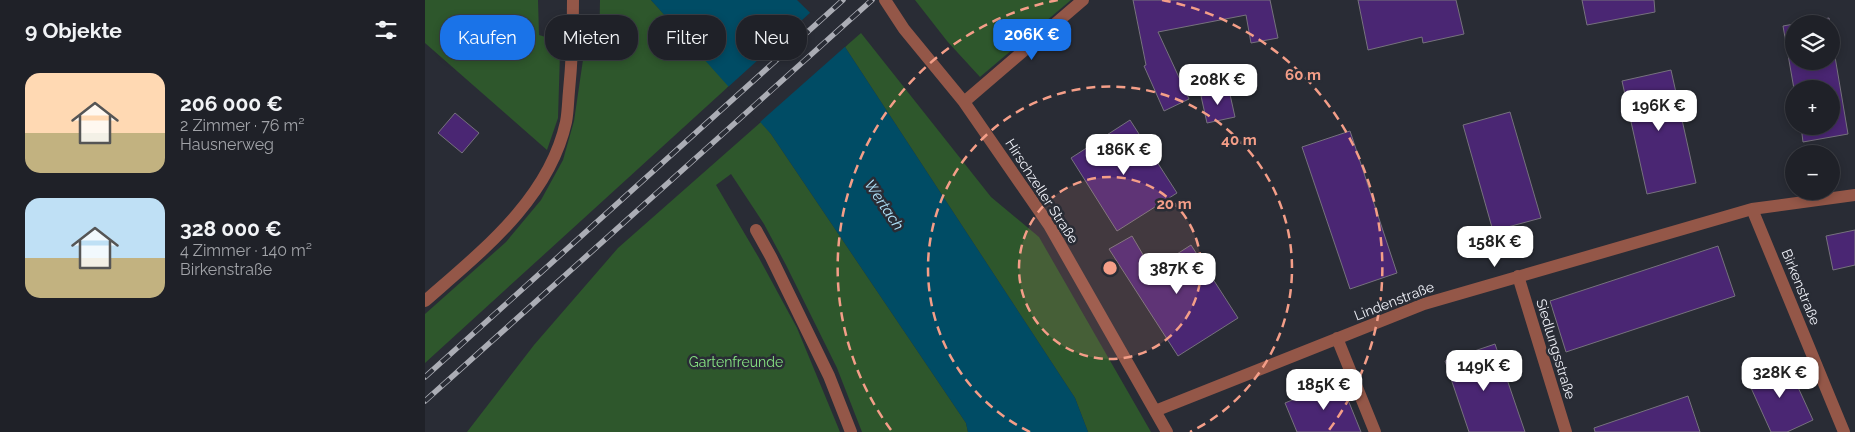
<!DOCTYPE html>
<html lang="de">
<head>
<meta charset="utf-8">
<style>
  :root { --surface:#1f2128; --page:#272930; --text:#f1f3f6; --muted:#a1a3a8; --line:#3c3e45; --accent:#1a73e8 }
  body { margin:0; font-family:Raleway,sans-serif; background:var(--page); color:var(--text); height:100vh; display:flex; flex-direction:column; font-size:19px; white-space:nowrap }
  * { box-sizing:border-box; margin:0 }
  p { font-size:16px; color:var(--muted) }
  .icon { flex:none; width:28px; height:28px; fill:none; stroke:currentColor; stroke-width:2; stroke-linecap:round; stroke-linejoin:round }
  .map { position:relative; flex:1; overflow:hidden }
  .sheet { display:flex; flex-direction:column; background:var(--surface); width:425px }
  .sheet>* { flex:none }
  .guide { position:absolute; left:15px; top:15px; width:475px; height:45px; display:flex; gap:10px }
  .fabs { position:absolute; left:1360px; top:15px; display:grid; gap:10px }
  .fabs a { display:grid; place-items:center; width:55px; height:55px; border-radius:50%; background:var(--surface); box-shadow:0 2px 8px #0003,0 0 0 1px var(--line); font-size:25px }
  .price { position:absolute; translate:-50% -42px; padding:0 11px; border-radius:10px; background:#fff; color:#222; font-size:16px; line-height:32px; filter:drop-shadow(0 1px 2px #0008) }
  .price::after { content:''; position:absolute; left:50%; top:30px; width:15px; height:11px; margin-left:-8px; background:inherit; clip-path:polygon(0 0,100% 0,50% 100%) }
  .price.active { background:var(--accent); color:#fff }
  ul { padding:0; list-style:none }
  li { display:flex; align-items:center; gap:15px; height:125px; padding:0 25px }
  li span { display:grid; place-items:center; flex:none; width:140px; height:100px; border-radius:15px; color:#555 }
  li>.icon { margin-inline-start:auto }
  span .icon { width:60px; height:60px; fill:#fffc; stroke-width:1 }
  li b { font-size:21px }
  h2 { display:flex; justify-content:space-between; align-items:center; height:60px; padding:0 25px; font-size:21px }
  .pill { padding:0 18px; border-radius:20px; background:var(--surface); box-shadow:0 2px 8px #0003,0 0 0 1px var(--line); font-size:18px; line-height:45px }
  .pill.active { background:var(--accent); color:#fff }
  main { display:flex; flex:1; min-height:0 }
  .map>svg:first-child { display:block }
</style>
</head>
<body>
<main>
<section class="sheet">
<h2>9 Objekte<svg class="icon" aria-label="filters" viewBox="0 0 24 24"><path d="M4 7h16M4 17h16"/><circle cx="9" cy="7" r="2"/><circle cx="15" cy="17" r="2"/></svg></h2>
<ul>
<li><span style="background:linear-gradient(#ffd9b3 60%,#c2b280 0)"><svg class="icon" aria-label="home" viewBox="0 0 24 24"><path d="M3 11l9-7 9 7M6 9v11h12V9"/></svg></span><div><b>206 000 €</b><p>2 Zimmer · 76 m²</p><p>Hausnerweg</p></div></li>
<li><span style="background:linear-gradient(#bfe0f5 60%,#c2b280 0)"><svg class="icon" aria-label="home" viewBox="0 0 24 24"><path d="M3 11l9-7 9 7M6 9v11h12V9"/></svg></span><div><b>328 000 €</b><p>4 Zimmer · 140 m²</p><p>Birkenstraße</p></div></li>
</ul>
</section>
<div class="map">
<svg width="1430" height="432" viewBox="0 0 1430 432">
  <rect width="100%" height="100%" fill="#292c35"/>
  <path fill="#2e572c" d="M 0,0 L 113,0 L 114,35 L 124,38 L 125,52 L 135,53 L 133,118 L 122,150 L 0,43 Z
    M 175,0 L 226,0 L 304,86 L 0,363 L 0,314 L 81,242 L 116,200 L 138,160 L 149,121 L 159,53 L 174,52 Z
    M 490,0 L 646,0 L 555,77 L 522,41 Z
    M 436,33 L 566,197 L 614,237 L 726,432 L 663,432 L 650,398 L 420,47 Z
    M 336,122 L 346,134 L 541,423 L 543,432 L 437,432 L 412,368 L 361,265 L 339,224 L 306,174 L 291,185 L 334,258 L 372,328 L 415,432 L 42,432 L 109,345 L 193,248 Z"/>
  <path fill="#004c65" d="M 226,0 L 372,0 L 420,47 L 650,398 L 663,432 L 543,432 L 541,423 L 346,134 Z"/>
  <path fill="#292c35" d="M 387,11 L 422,45 L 334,123 L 302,88 Z"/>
  <path fill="#4a2673" stroke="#76727d" d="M 708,0 L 845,0 L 853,38 L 826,43 L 821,15 L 733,32 L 764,99 L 739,111 L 719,66 L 721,65 Z
    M 933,0 L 1031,0 L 1039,34 L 998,43 L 997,37 L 943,50 Z
    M 1157,0 L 1229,0 L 1230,12 L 1162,25 Z
    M 1404,18 L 1405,24 L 1369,24 Z
    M 1369,24 L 1369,61 L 1406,61 L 1406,33 L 1423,134 L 1378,142 L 1376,126 L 1406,126 L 1406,89 L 1369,89 L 1358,26 Z
    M 1246,70 L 1271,183 L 1222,194 L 1197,81 Z
    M 804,90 L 810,117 L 782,123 L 776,96 Z
    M 1085,112 L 1116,218 L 1068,231 L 1038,125 Z
    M 30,113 L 54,133 L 37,153 L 13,133 Z
    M 705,120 L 752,193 L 692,231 L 646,158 Z
    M 925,131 L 972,273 L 925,289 L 877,147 Z
    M 1430,230 L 1430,265 L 1408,270 L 1401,236 Z
    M 707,236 L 727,270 L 766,245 L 813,318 L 753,356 L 684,249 Z
    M 1293,246 L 1310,296 L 1141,352 L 1125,301 Z
    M 1070,344 L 1088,397 L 1100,432 L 1044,432 L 1020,361 Z
    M 1361,361 L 1388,420 L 1362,432 L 1346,432 L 1322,379 Z
    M 915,380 L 936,432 L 872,432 L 860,403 Z
    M 1263,396 L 1275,432 L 1170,432 L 1169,428 Z"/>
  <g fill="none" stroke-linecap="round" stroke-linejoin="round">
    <path stroke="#945748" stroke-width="12" d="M 460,0 L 479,29 L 539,102 L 624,225 L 742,432
      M 539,102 L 658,0
      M 1327,209 L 1419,432
      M 331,230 L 346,257 L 404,376 L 426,432
      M 1093,276 L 1141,432
      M 0,301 C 57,251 124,199 141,122 C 143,112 143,101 144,91 C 147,61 148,31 148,0
      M 912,338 L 950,432
      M 730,411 L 999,304 L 1327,209 L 1430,195"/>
    <g stroke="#abadb5" stroke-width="5.5">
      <path id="rail" d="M 0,377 L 418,0
        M 0,401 L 447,0"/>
    </g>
    <use href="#rail" stroke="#292c35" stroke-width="4" stroke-dasharray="11" stroke-linecap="butt"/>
  </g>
  <circle cx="685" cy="268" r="91" fill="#f49e88" fill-opacity=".12"/>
  <g fill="none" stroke="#f49e88" stroke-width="2.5" stroke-dasharray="9 6">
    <circle cx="685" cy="268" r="91"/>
    <path d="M605 432A182 182 0 1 1 765 432"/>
    <path d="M466 430A273 273 0 0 1 633 0M737 0A273 273 0 0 1 904 430"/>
  </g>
  <g text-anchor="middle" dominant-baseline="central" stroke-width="5" stroke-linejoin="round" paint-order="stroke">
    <g font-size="14" fill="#f0f2f9" stroke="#292c35">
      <text transform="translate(617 191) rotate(57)">Hirschzeller Straße</text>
      <text transform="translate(1376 287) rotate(68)">Birkenstraße</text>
      <text transform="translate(969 301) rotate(-21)">Lindenstraße</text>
      <text transform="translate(1131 349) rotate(73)">Siedlungsstraße</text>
    </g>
    <g font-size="14" fill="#87e483" stroke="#292c35">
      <text x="311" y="362">Gartenfreunde</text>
    </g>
    <g font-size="15" font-style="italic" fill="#b0e4fc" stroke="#292c35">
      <text transform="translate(459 205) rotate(56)">Wertach</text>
    </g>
  </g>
  <circle cx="685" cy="268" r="8" fill="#f49e88" stroke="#292c35" stroke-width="2.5"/>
  <g font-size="15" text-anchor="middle" font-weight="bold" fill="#f49e88" stroke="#292c35" stroke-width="5" stroke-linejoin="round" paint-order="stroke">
    <text x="878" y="80">60 m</text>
    <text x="814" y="145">40 m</text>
    <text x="749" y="209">20 m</text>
  </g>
</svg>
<div class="fabs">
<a><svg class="icon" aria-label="layers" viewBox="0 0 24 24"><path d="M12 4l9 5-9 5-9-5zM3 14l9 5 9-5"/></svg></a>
<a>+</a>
<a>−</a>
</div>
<b class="price active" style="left:607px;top:61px">206K €</b>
<b class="price" style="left:793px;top:106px">208K €</b>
<b class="price" style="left:1234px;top:132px">196K €</b>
<b class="price" style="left:699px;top:176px">186K €</b>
<b class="price" style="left:1070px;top:268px">158K €</b>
<b class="price" style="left:752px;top:295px">387K €</b>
<b class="price" style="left:1059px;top:392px">149K €</b>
<b class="price" style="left:1355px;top:399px">328K €</b>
<b class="price" style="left:899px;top:411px">185K €</b>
<div class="guide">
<a class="pill active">Kaufen</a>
<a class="pill">Mieten</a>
<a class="pill">Filter</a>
<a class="pill">Neu</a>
</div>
</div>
</main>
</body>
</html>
